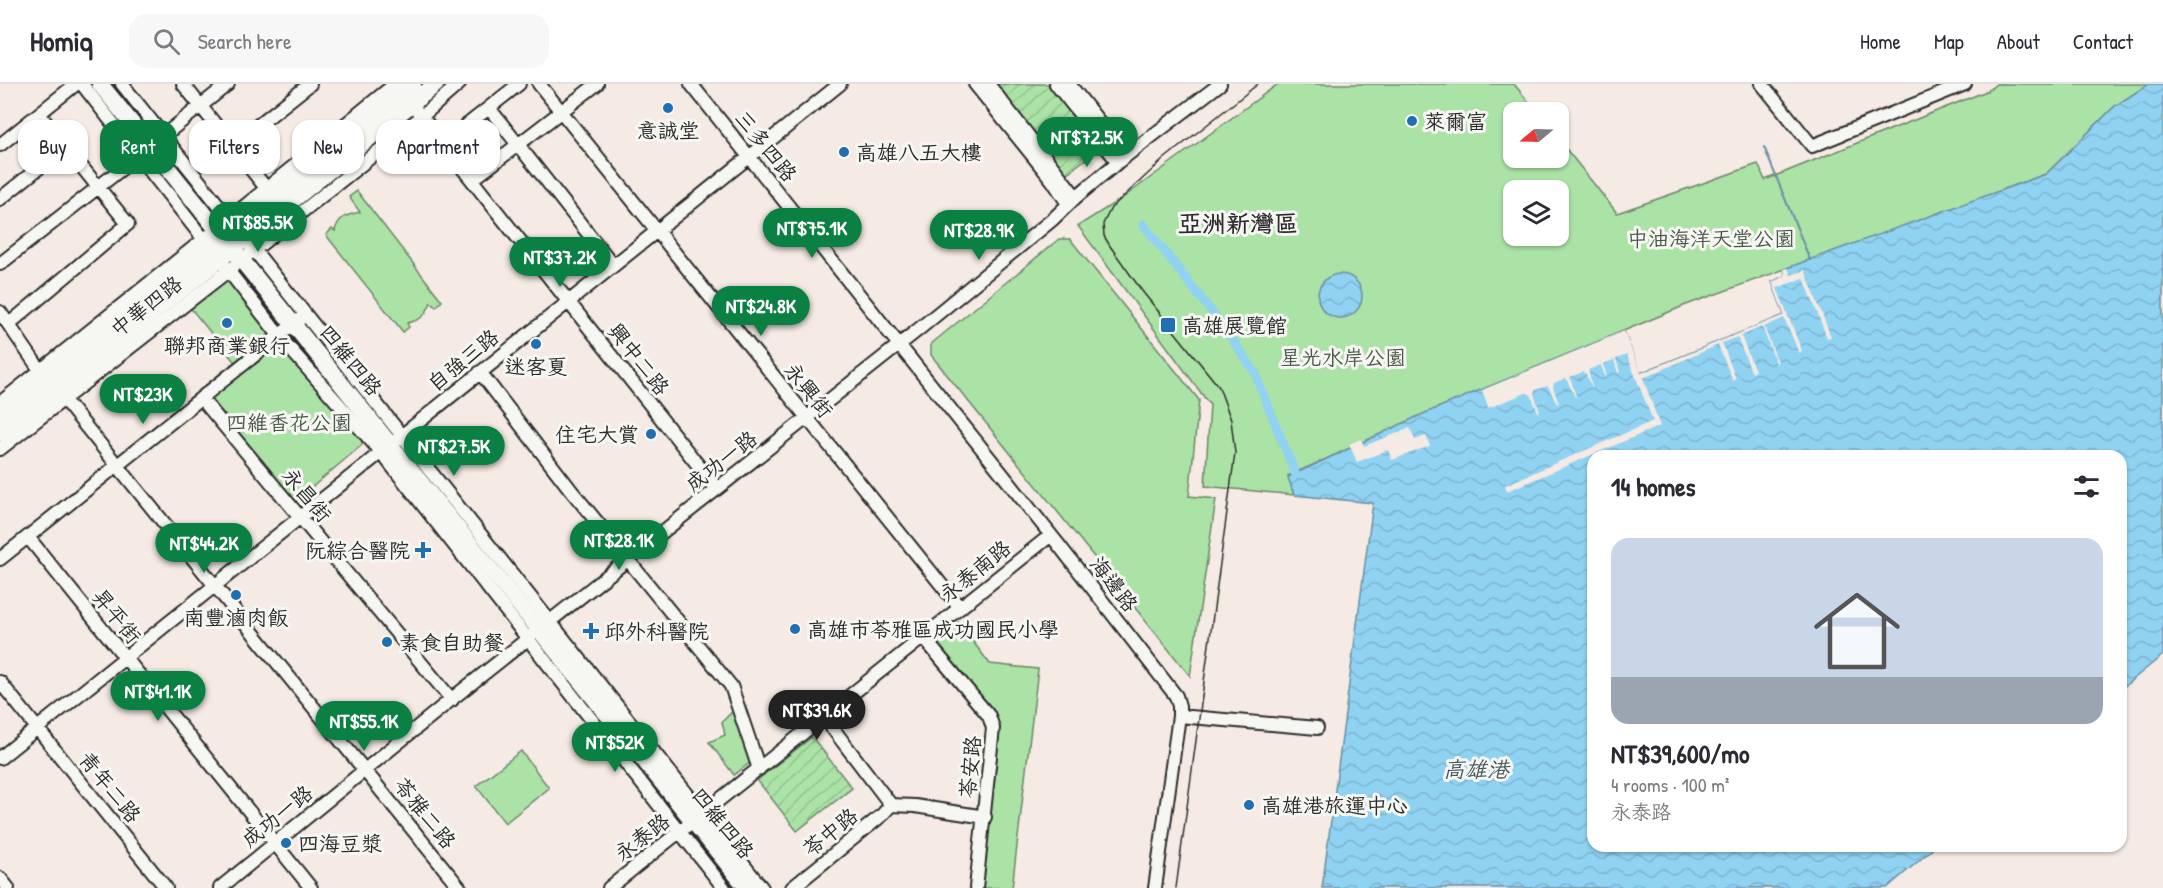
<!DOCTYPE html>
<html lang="en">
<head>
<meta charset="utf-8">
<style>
  :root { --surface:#fff; --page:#f7f7f7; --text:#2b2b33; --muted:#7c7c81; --line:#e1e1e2; --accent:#0b8043 }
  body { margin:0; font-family:"Patrick Hand","LXGW WenKai TC",sans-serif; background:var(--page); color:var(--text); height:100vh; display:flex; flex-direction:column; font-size:22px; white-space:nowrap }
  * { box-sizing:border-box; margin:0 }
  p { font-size:20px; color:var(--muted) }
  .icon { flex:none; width:33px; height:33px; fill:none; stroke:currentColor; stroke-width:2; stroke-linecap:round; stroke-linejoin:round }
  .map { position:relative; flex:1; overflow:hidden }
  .details { position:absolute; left:1587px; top:366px; width:540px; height:402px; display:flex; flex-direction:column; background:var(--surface); border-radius:18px; box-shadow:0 2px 4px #0004 }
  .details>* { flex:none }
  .hud { position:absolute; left:18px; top:36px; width:570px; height:54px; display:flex; gap:12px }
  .needle { width:39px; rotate:251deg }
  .fabs { position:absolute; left:1503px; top:18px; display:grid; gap:12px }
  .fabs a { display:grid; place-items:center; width:66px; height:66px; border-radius:12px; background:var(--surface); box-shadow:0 2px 4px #0004; font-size:30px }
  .price { position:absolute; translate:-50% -51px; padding:0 14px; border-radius:21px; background:var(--accent); color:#fff; font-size:20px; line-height:39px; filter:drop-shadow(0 2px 3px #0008) }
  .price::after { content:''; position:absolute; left:50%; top:36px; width:18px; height:14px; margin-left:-9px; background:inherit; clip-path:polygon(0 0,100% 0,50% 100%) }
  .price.on { background:#222; color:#fff }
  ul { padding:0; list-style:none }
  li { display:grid; align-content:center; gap:12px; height:318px; padding:0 24px }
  li span { display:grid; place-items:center; height:186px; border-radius:18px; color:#555 }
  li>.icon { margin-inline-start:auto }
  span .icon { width:108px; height:108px; fill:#fffc; stroke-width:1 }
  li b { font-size:26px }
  h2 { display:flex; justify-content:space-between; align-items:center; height:72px; padding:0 24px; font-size:26px }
  .chip { padding:0 21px; border-radius:18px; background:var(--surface); box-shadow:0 2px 4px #0004; font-size:21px; line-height:54px }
  .chip.on { background:var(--accent); color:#fff }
  header { display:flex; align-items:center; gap:36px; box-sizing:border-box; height:84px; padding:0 30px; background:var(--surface); border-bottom:2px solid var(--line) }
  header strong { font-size:28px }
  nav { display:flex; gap:33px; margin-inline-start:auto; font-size:21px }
  .search { width:420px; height:54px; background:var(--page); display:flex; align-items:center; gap:15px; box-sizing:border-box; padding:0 21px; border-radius:18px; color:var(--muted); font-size:22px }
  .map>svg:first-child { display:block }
</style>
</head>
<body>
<header>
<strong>Homiq</strong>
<div class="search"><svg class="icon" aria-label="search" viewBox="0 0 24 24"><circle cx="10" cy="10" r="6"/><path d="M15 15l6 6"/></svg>Search here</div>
<nav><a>Home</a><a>Map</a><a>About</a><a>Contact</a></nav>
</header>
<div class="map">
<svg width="2163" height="804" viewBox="0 0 2163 804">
  <defs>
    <pattern id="garden-furrows" width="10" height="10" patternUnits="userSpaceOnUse" patternTransform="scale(1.5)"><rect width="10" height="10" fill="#abe2a6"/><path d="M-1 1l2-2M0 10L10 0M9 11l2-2" fill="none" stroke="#93c28f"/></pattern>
    <pattern id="water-waves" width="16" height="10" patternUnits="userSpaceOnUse" patternTransform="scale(1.5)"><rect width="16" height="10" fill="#90d2f2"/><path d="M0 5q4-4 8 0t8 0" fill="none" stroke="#7cb4d0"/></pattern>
  </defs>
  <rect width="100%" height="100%" fill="#f5eae4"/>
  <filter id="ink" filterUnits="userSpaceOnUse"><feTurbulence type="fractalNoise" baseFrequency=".0167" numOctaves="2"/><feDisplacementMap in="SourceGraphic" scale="12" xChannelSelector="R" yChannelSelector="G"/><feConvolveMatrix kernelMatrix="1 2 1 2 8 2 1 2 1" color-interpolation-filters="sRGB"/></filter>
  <g filter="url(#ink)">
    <path fill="#abe2a6" stroke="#6b8668" stroke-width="1.5" fill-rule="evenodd" d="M 1278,0 L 1514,0 L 1537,28 L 1514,28 L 1514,74 L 1558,74 L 1559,56 L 1617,129 L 1758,80 L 1765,96 L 1989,6 L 1996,0 L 2149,0 L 2115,22 L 2046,90 L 1686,221 L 1474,309 L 1288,392 L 1294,411 L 1205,402 L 1210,321 L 1078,142 L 1124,113 ZM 1514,106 L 1558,106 L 1558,152 L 1514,152 Z
      M 357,107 L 442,217 L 436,223 L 431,218 C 426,231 422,236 407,239 L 409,243 L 403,248 L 326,151 L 332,145 L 335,147 C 338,133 347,131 360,128 L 349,113 Z
      M 1059,155 L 1070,155 L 1199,316 L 1189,412 L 1216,415 L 1190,592 L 931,271 L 931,260 Z
      M 227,194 L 275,252 L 237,281 L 188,221 Z
      M 279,259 L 362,355 L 362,361 L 298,415 L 291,414 L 212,317 L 213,311 Z
      M 958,538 L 990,580 L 1038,585 L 1012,804 L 980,804 L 997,632 L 934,555 Z
      M 734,626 L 751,678 L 734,691 L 709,658 L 725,651 L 722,638 Z
      M 521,667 L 549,704 L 505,739 L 476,702 Z"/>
    <path fill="url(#garden-furrows)" stroke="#6b8668" stroke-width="1.5" d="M 994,0 L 1050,0 L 1100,64 L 1066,90 Z
      M 812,653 L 852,704 L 797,747 L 757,696 Z"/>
    <path fill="url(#water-waves)" stroke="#688fa2" stroke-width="1.5" d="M 2149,0 L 2163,0 L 2163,571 L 2121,605 L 2121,372 L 1593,372 L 1593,762 L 1936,762 L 1887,804 L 1322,804 L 1373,419 L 1294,411 L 1288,393 L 1425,329 L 1624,247 L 1640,289 L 1784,231 L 1772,198 L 1785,192 L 1784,185 L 2046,90 L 2115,22 Z
      M1318 212a22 22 0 1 1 44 0a22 22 0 1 1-44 0Z"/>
    <path fill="#f5eae4" d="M 1788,184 L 1791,191 L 1805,186 L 1831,253 L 1827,254 L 1804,194 L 1777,204 L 1802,267 L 1799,269 L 1784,234 L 1764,243 L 1778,278 L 1776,279 L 1762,243 L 1741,252 L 1755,287 L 1752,289 L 1737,253 L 1722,259 L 1736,295 L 1733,297 L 1718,261 L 1643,294 L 1660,342 L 1507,407 L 1505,401 L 1653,337 L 1627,271 L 1616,275 L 1620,288 L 1618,289 L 1614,276 L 1603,280 L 1607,293 L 1605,293 L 1601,281 L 1588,286 L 1593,306 L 1586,290 L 1583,288 L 1570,293 L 1576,312 L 1575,313 L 1566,294 L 1554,299 L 1553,303 L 1559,319 L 1557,320 L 1548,302 L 1535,306 L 1534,310 L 1540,327 L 1538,328 L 1531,311 L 1526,309 L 1488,324 L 1482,306 L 1624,247 L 1641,289 L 1784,231 L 1772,198 L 1785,192 L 1784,185 Z
      M 1410,344 L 1415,356 L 1426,352 L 1430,362 L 1392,376 L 1388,366 L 1357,378 L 1349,360 L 1361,355 L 1364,362 Z"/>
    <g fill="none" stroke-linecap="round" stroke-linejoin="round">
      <path stroke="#688fa2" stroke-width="2" d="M 1764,63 L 1810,176"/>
      <path stroke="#90d2f2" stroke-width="9" d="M 1143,140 L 1225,245 L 1254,287 L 1295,389"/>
      <g stroke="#2b2b2b" stroke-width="16">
        <path id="minor" d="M 82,0 L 285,259 L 381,368 L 724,804
          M 122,0 L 762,804
          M 183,0 L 266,104
          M 539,0 L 960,524
          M 691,0 L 1058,460 L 1176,612 L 1179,622 L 1179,632 L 1155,804
          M 975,0 L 1053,97 L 1068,120
          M 988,0 L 1076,113
          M 1056,0 L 1118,78
          M 1069,0 L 1126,72
          M 1762,0 L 1812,62 L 1965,0
          M 489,24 L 613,181
          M 418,28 L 717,405
          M 157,57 L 228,0
          M 443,60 L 519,0
          M 0,61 L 76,0
          M 232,62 L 310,0
          M 472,96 L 597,0
          M 0,115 L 65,63
          M 224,139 L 395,0
          M 249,170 L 421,33 L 459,0
          M 0,180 L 143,68
          M 0,228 L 40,286 L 460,804
          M 9,240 L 128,140 L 39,30
          M 480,288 L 570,405 L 731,602 L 759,685
          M 201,314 L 452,616
          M 0,319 L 208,152
          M 0,365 L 233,183
          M 28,453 L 311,804
          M 0,475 L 300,235
          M 923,553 L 989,632 L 993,644 L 976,804
          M 0,598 L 166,804
          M 1179,632 L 1317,644
          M 824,633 L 891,721 L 915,722 L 985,733
          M 0,674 L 840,0
          M 0,794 L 8,804
          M 220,804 L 458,610 L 919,245 L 1053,135 L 1076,113 L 1118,78 L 1220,0
          M 609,804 L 1051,451
          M 792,804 L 882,731 L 891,721"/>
      </g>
      <g stroke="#2b2b2b" stroke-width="21">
        <path id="major" d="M 100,0 L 747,804
          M 0,331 L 413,0
          M 0,349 L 209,184 L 436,0"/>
      </g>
      <use href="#minor" stroke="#f6f6f2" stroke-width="12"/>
      <use href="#major" stroke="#f6f6f2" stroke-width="16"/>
      <path stroke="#2b2b2b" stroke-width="1.5" d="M 1176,804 L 1235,369 L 1231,336 L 1219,303 L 1142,207 L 1110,162 L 1104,152 L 1103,140 L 1111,124 L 1164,75 L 1258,0"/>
    </g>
  </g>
  <g fill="#1f6fb2" stroke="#f6f6f2" stroke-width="2">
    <circle cx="668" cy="24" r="6"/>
    <circle cx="1412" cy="37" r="6"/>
    <circle cx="844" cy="68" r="6"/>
    <circle cx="227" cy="239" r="6"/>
    <rect x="1160" y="233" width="16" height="16" rx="3"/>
    <circle cx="536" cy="260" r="6"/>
    <circle cx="651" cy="350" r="6"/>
    <path d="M420 457h6v6h6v6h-6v6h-6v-6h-6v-6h6z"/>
    <circle cx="236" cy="511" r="6"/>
    <circle cx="795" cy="545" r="6"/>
    <path d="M588 538h6v6h6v6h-6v6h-6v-6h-6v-6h6z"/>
    <circle cx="387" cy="558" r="6"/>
    <circle cx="1249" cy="721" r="6"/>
    <circle cx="286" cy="759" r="6"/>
  </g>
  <g text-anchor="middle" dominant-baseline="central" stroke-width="6" stroke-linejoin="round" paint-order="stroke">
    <g font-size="21" fill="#2b2b2b" stroke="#f6f6f2" text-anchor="start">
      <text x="1424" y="37">萊爾富</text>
      <text x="668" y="46" text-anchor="middle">意誠堂</text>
      <text x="856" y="68">高雄八五大樓</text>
      <text x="1182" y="241">高雄展覽館</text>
      <text x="227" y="261" text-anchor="middle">聯邦商業銀行</text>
      <text x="536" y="282" text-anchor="middle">迷客夏</text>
      <text x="639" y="350" text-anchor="end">住宅大賞</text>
      <text x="410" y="466" text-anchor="end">阮綜合醫院</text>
      <text x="236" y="533" text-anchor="middle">南豐滷肉飯</text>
      <text x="807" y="545">高雄市苓雅區成功國民小學</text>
      <text x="604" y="547">邱外科醫院</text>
      <text x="399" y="558">素食自助餐</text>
      <text x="1261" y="721">高雄港旅運中心</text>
      <text x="298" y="759">四海豆漿</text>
    </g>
    <g font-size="21" fill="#2b2b2b" stroke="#f6f6f2">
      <text transform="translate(766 62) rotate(51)">三多四路</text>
      <text transform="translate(146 222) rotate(-38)">中華四路</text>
      <text transform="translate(639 275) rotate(52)">興中二路</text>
      <text transform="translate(351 276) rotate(51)">四維四路</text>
      <text transform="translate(463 276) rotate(-39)">自強三路</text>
      <text transform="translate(809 306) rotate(51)">永興街</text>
      <text transform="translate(721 377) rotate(-38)">成功一路</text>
      <text transform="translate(307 411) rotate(50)">永昌街</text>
      <text transform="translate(975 487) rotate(-39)">永泰南路</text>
      <text transform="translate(1114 500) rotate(52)">海邊路</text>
      <text transform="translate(117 532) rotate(51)">昇平街</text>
      <text transform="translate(970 683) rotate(-85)">苓安路</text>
      <text transform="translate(110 703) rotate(51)">青年二路</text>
      <text transform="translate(425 729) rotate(51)">苓雅二路</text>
      <text transform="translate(277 732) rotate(-39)">成功一路</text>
      <text transform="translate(723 739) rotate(51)">四維四路</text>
      <text transform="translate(830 748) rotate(-39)">苓中路</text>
      <text transform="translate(642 753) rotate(-38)">永泰路</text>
    </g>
    <g font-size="21" fill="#4b594a" stroke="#f6f6f2">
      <text x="1711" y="154">中油海洋天堂公園</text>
      <text x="1343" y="273">星光水岸公園</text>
      <text x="289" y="338">四維香花公園</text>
    </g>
    <g font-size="22" font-style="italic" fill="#44555d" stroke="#f6f6f2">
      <text x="1476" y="685">高雄港</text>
    </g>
    <g font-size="24" font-weight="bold" fill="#2b2b2b" stroke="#f6f6f2">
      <text x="1238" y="139">亞洲新灣區</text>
    </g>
  </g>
</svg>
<div class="fabs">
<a><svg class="needle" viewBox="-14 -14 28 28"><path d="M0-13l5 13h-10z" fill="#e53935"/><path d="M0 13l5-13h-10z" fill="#7c7c81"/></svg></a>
<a><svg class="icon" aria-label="layers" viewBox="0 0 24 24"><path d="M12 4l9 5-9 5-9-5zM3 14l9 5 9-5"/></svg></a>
</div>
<b class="price" style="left:1087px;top:84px">NT$72.5K</b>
<b class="price" style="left:258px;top:169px">NT$85.5K</b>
<b class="price" style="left:812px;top:175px">NT$75.1K</b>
<b class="price" style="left:979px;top:177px">NT$28.9K</b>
<b class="price" style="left:560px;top:204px">NT$37.2K</b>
<b class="price" style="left:761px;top:253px">NT$24.8K</b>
<b class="price" style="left:143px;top:341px">NT$23K</b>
<b class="price" style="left:454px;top:393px">NT$27.5K</b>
<b class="price" style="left:619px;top:487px">NT$28.1K</b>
<b class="price" style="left:204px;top:490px">NT$44.2K</b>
<b class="price" style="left:158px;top:638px">NT$41.1K</b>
<b class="price on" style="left:817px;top:657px">NT$39.6K</b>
<b class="price" style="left:364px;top:668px">NT$55.1K</b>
<b class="price" style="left:615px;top:689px">NT$52K</b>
<div class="hud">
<a class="chip">Buy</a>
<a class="chip on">Rent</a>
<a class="chip">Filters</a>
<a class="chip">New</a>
<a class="chip">Apartment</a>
</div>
<section class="details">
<h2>14 homes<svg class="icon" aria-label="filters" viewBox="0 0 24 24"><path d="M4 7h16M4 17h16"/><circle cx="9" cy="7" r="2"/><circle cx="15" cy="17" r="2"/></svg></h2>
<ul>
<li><span style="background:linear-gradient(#c9d6e8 75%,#9aa5b1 0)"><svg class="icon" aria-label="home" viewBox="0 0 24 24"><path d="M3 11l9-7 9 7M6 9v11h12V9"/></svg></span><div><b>NT$39,600/mo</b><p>4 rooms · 100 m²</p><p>永泰路</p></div></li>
</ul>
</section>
</div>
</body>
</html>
